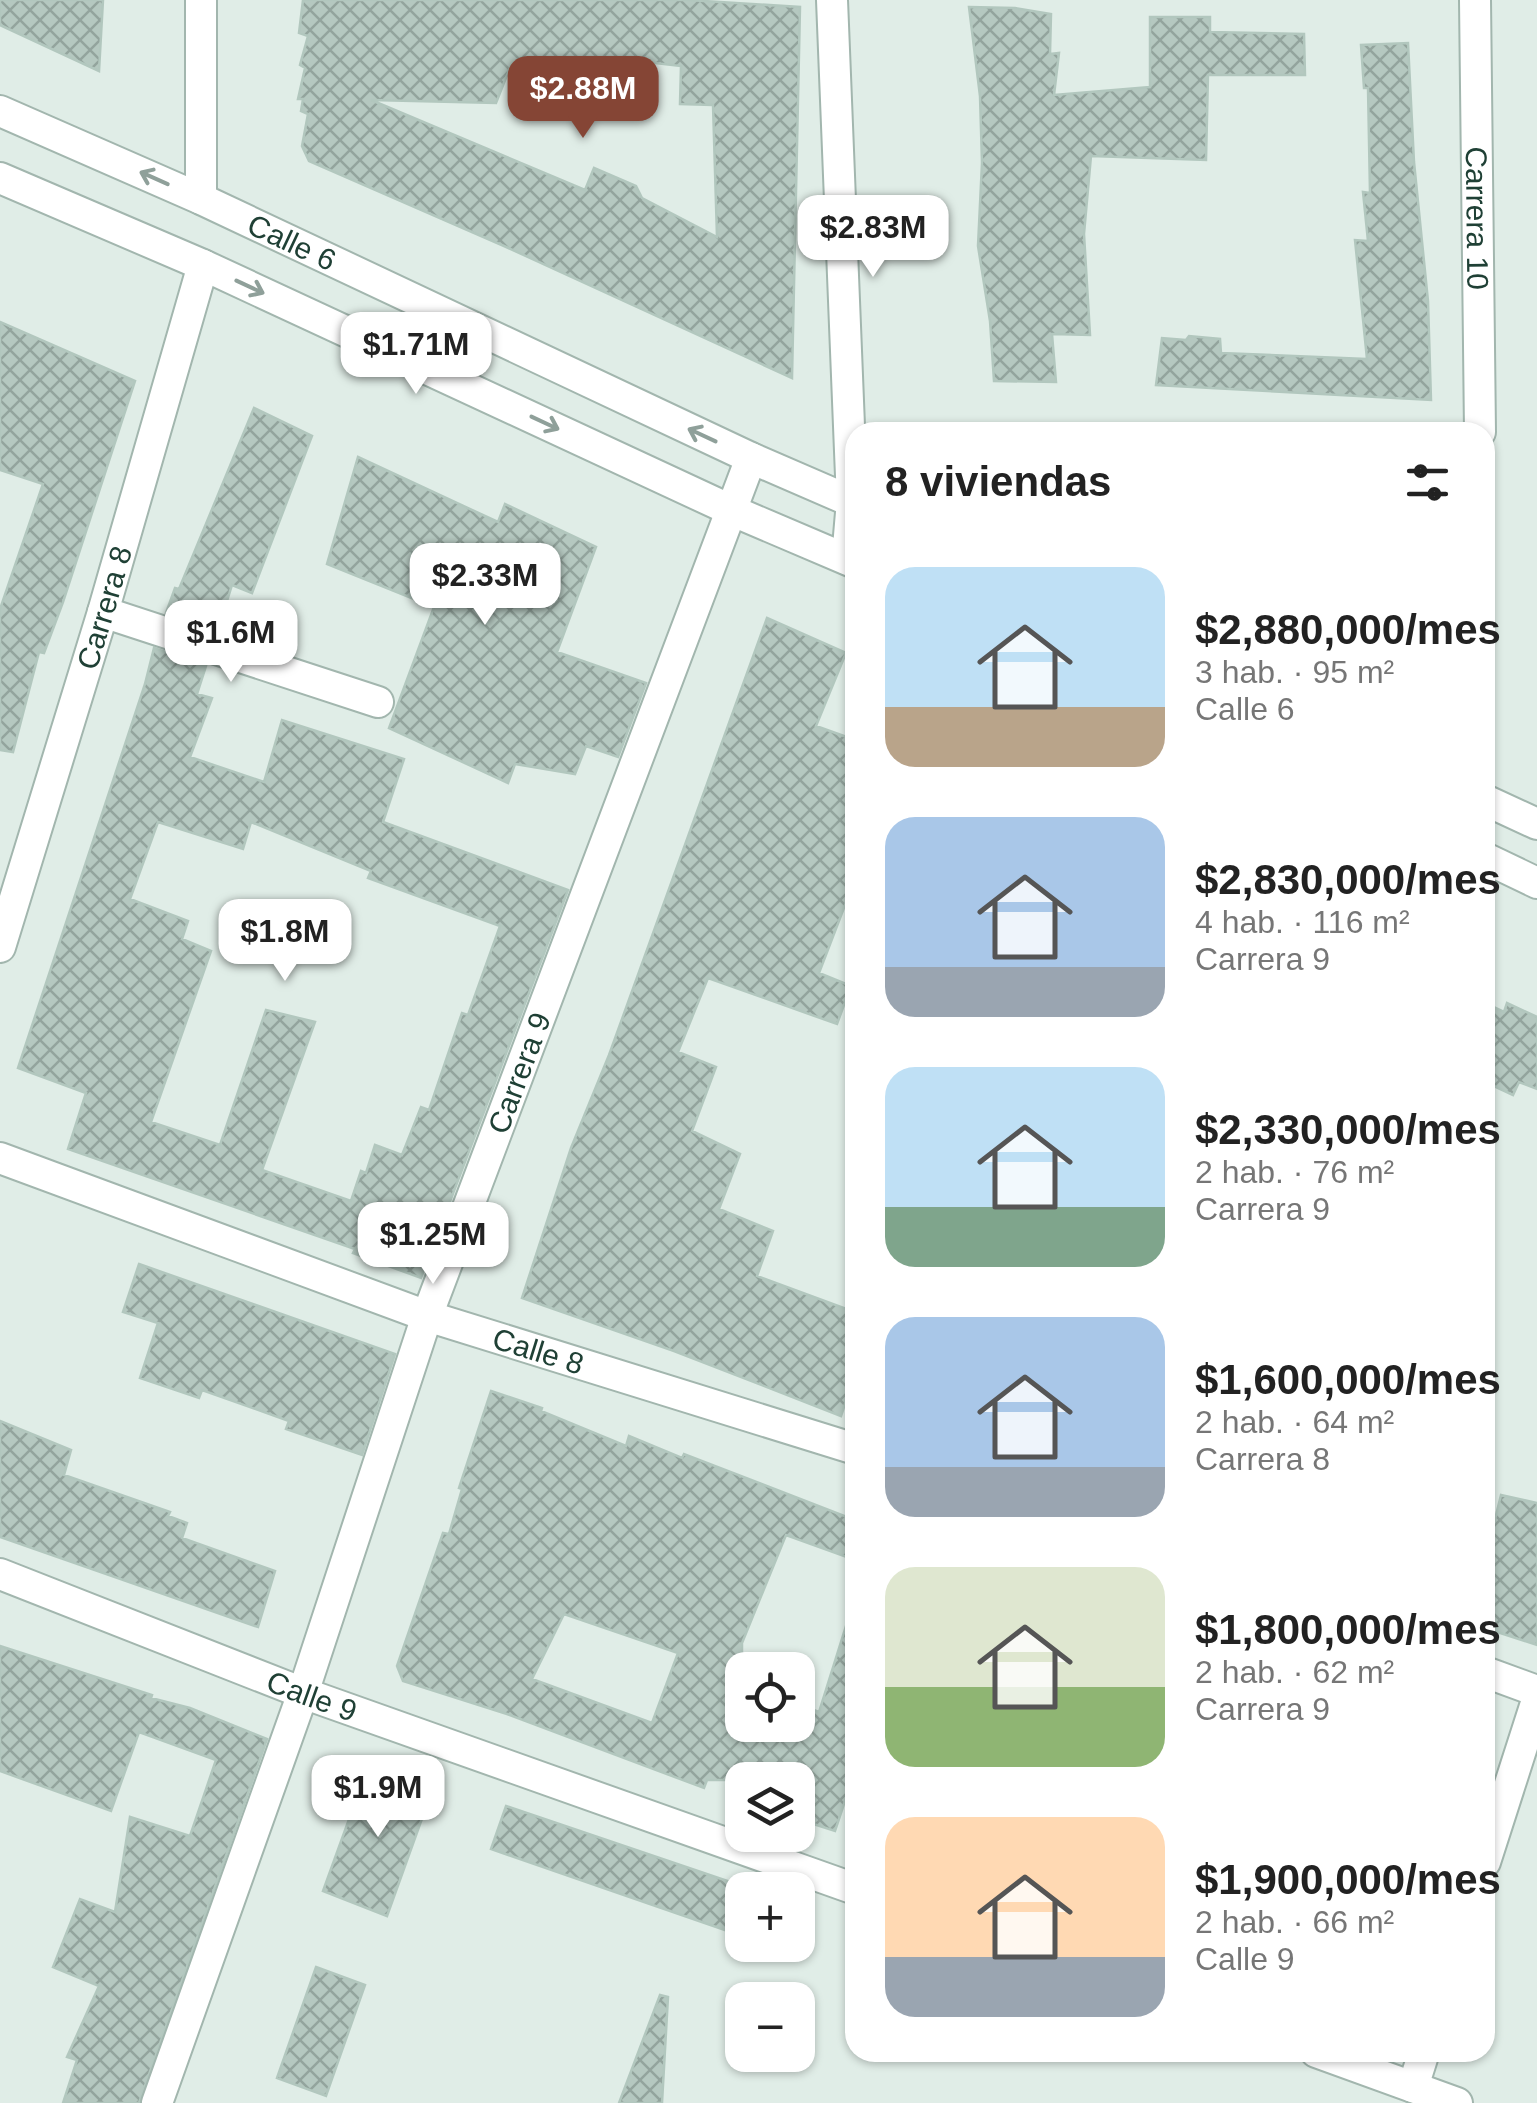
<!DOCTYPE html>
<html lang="es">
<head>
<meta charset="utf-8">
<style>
  :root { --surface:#fff; --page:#f2f2f2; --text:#222; --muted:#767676; --accent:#854535 }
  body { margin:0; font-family:Helvetica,sans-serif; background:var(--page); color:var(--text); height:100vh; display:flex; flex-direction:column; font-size:38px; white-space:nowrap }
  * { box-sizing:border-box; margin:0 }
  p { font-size:32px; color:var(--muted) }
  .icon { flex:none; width:55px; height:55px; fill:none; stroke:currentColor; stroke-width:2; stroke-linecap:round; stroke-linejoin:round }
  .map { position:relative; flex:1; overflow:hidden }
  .drawer { position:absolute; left:845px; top:422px; width:650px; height:1640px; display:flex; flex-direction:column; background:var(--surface); border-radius:30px; box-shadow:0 2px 8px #0004 }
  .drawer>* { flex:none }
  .buttons { position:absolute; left:725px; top:1652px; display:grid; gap:20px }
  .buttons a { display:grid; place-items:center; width:90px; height:90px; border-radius:20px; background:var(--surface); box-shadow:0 2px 8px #0004; font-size:50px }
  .price { position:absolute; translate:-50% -85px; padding:0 22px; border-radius:20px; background:#fff; color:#222; font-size:32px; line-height:65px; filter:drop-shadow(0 2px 5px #0008) }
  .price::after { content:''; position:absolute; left:50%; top:60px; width:30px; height:22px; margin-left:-15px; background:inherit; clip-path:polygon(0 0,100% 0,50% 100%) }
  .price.on { background:var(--accent); color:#fff }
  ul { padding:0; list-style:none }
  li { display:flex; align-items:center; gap:30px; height:250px; padding:0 40px }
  li span { display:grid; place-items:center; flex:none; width:280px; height:200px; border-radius:30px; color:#555 }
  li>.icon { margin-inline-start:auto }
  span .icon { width:120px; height:120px; fill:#fffc; stroke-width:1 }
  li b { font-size:42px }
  h2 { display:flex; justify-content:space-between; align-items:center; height:120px; padding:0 40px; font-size:42px }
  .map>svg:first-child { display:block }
</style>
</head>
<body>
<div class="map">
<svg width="1537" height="2103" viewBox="0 0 1537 2103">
  <defs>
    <pattern id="building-cross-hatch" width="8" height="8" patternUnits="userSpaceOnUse" patternTransform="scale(2.5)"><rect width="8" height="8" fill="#b5c8c0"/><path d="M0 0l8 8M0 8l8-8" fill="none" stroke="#93a49d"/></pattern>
  </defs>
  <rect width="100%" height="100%" fill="#e0ede7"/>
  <path fill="url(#building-cross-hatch)" stroke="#b2c7be" stroke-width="2.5" fill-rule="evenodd" d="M 0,0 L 103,0 L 99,71 L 0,25 Z
    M 303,0 L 688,0 L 800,7 L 792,378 L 504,246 L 309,161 L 302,146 L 308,114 L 301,111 L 303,99 L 298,99 L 305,68 L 300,65 L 308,36 L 299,33 ZM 603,57 L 681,66 L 680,104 L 713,105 L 717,237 L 642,198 L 636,186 L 594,168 L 585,190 L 371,100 L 496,103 L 513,60 L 602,74 Z
    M 969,7 L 1015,8 L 1051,14 L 1050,54 L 1059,53 L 1054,95 L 1150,87 L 1150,17 L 1210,17 L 1210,32 L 1304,34 L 1305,75 L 1208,75 L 1206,160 L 1091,156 L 1084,234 L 1090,335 L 1052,334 L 1056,382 L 994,381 L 990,321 L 978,246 L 982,163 L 980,96 Z
    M 1408,43 L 1414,162 L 1428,301 L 1431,400 L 1156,385 L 1162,338 L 1186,340 L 1189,336 L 1220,339 L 1221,353 L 1367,359 L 1355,240 L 1368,241 L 1363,192 L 1370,193 L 1368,88 L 1364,88 L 1361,45 Z
    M 0,322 L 135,381 L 63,602 L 44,653 L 39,652 L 13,752 L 0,750 L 0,609 L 43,484 L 0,470 Z
    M 254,408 L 312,436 L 252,593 L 232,585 L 218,630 L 166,613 L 175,588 L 179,589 Z
    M 358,457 L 498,522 L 505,504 L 596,547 L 557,652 L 646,683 L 618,757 L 586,746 L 575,774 L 515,764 L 508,783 L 389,728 L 434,607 L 327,564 Z
    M 767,618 L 846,653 L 816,726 L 855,740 L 855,879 L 819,973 L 851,986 L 837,1024 L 708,978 L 678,1052 L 716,1067 L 692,1131 L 740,1154 L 719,1209 L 773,1231 L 757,1276 L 855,1312 L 855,1374 L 841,1416 L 674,1351 L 522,1298 L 571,1148 L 609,1055 Z
    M 154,648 L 206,666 L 197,694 L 212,698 L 190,757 L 264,782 L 282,720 L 404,759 L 383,822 L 568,890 L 421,1278 L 353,1253 L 355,1249 L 68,1149 L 86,1093 L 18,1068 L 145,684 ZM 158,822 L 243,849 L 251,822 L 371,871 L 368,878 L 500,926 L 468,1015 L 462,1013 L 429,1110 L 421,1107 L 402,1155 L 375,1145 L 366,1173 L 361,1171 L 351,1201 L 262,1170 L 315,1022 L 266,1010 L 220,1145 L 151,1122 L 211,951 L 182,939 L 188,921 L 130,899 Z
    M 1485,1003 L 1504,1012 L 1507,1003 L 1537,1017 L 1537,1089 L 1519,1082 L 1513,1095 L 1485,1082 Z
    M 139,1264 L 395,1354 L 362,1455 L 286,1429 L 289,1421 L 202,1390 L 199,1398 L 140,1378 L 158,1323 L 123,1312 Z
    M 491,1391 L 542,1408 L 541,1411 L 626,1446 L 629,1436 L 682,1458 L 684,1454 L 855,1520 L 855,1560 L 786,1535 L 742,1643 L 742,1725 L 798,1725 L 798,1704 L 819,1712 L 846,1626 L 855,1628 L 855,1771 L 835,1831 L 798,1819 L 798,1780 L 707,1780 L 704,1788 L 507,1714 L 403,1681 L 397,1666 L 443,1533 L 449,1534 L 462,1489 L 459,1488 ZM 564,1614 L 678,1653 L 652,1723 L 532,1679 Z
    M 0,1421 L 71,1450 L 64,1475 L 170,1512 L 168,1516 L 187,1523 L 182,1538 L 275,1571 L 258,1627 L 0,1537 Z
    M 1501,1495 L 1537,1503 L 1537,1645 L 1485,1628 L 1485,1560 Z
    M 0,1646 L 152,1695 L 151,1698 L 190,1708 L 267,1739 L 139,2103 L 63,2103 L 77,2060 L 67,2057 L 99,1986 L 53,1967 L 80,1899 L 115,1912 L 130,1817 L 190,1836 L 216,1760 L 139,1732 L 111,1811 L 0,1771 Z
    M 369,1764 L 433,1788 L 387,1916 L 323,1891 Z
    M 506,1806 L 754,1890 L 742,1890 L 742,1936 L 491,1849 Z
    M 316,1967 L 365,1985 L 326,2096 L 277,2078 Z
    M 660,1995 L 668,1997 L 662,2103 L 619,2103 Z"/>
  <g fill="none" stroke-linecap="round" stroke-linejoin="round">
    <g stroke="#a2b6ae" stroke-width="34">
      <g id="minor">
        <path d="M 201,0 L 201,199"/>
        <path d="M 832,0 L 852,501 L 847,559"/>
        <path id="s1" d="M 1475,0 L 1480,432"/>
        <path id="s2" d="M 0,111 L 201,199 L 751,458 L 855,503"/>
        <path d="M 0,178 L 203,265 L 733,511 L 855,563"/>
        <path d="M 103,612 L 378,702"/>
        <path d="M 1485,800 L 1537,824"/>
        <path d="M 1485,858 L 1537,883"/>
        <path id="s3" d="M 0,947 L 103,612 L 203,265"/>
        <path id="s4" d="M 0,1158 L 427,1316 L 855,1449"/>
        <path id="s5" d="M 0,1574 L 303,1693 L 855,1889"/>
        <path d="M 1485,1672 L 1537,1691"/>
        <path d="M 1485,1862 L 1537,1700"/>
        <path d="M 1316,2052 L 1457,2103"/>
        <path d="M 1413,2087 L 1424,2052"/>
        <path id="s6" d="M 157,2103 L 303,1693 L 427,1316 L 751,458"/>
      </g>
    </g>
    <use href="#minor" stroke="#fff" stroke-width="30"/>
  </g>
  <defs><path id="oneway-shaft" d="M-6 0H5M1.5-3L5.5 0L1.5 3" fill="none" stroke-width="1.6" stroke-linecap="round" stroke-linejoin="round" transform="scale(2.5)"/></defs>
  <g stroke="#8fa09a">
    <use href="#oneway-shaft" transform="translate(154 178) rotate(-156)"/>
    <use href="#oneway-shaft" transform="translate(250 287) rotate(25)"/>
    <use href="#oneway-shaft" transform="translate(545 423) rotate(25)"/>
    <use href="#oneway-shaft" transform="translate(702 435) rotate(-155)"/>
  </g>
  <g text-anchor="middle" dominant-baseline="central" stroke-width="10" stroke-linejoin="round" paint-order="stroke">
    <g font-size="30" fill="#1f4035" stroke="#f1f9f5">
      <text stroke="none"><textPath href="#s1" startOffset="218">Carrera 10</textPath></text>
      <text stroke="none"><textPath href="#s2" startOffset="320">Calle 6</textPath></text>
      <text stroke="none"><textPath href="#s3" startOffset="355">Carrera 8</textPath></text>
      <text stroke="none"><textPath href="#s6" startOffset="1092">Carrera 9</textPath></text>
      <text stroke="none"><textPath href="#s4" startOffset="572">Calle 8</textPath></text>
      <text stroke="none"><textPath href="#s5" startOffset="335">Calle 9</textPath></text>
    </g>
  </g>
</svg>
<div class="buttons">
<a><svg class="icon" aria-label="locate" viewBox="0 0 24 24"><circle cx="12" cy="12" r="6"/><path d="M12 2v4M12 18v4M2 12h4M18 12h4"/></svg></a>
<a><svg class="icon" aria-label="layers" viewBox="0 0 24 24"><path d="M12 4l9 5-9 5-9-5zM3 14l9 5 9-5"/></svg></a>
<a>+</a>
<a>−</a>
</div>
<b class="price on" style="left:583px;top:141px">$2.88M</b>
<b class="price" style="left:873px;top:280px">$2.83M</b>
<b class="price" style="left:416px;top:397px">$1.71M</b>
<b class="price" style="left:485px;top:628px">$2.33M</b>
<b class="price" style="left:231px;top:685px">$1.6M</b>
<b class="price" style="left:285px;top:984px">$1.8M</b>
<b class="price" style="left:433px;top:1287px">$1.25M</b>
<b class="price" style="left:378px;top:1840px">$1.9M</b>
<section class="drawer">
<h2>8 viviendas<svg class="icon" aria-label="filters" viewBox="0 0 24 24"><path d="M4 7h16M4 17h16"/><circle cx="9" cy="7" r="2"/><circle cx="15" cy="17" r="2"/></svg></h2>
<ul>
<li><span style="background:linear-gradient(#bfe0f5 70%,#b9a48a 0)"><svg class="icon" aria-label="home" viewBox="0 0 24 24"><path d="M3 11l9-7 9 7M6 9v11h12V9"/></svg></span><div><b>$2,880,000/mes</b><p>3 hab. · 95 m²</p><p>Calle 6</p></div></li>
<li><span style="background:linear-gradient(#a9c7e8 75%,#9aa5b1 0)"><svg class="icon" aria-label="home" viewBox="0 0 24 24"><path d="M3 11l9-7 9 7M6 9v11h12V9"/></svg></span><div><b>$2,830,000/mes</b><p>4 hab. · 116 m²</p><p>Carrera 9</p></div></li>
<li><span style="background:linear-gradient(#bfe0f5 70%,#7fa58c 0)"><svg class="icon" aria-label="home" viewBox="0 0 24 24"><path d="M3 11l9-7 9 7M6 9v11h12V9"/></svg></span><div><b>$2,330,000/mes</b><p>2 hab. · 76 m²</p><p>Carrera 9</p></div></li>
<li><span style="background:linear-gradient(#a9c7e8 75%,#9aa5b1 0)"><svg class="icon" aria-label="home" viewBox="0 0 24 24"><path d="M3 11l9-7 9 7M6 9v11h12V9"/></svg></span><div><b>$1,600,000/mes</b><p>2 hab. · 64 m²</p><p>Carrera 8</p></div></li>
<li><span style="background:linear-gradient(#dfe7d0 60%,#8fb573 0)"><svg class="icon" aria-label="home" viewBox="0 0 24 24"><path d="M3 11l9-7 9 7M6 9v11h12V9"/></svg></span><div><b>$1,800,000/mes</b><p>2 hab. · 62 m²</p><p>Carrera 9</p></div></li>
<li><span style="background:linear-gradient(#ffd9b3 70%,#9aa5b1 0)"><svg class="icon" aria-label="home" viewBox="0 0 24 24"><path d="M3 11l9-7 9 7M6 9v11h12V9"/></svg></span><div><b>$1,900,000/mes</b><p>2 hab. · 66 m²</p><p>Calle 9</p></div></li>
</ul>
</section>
</div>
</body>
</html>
